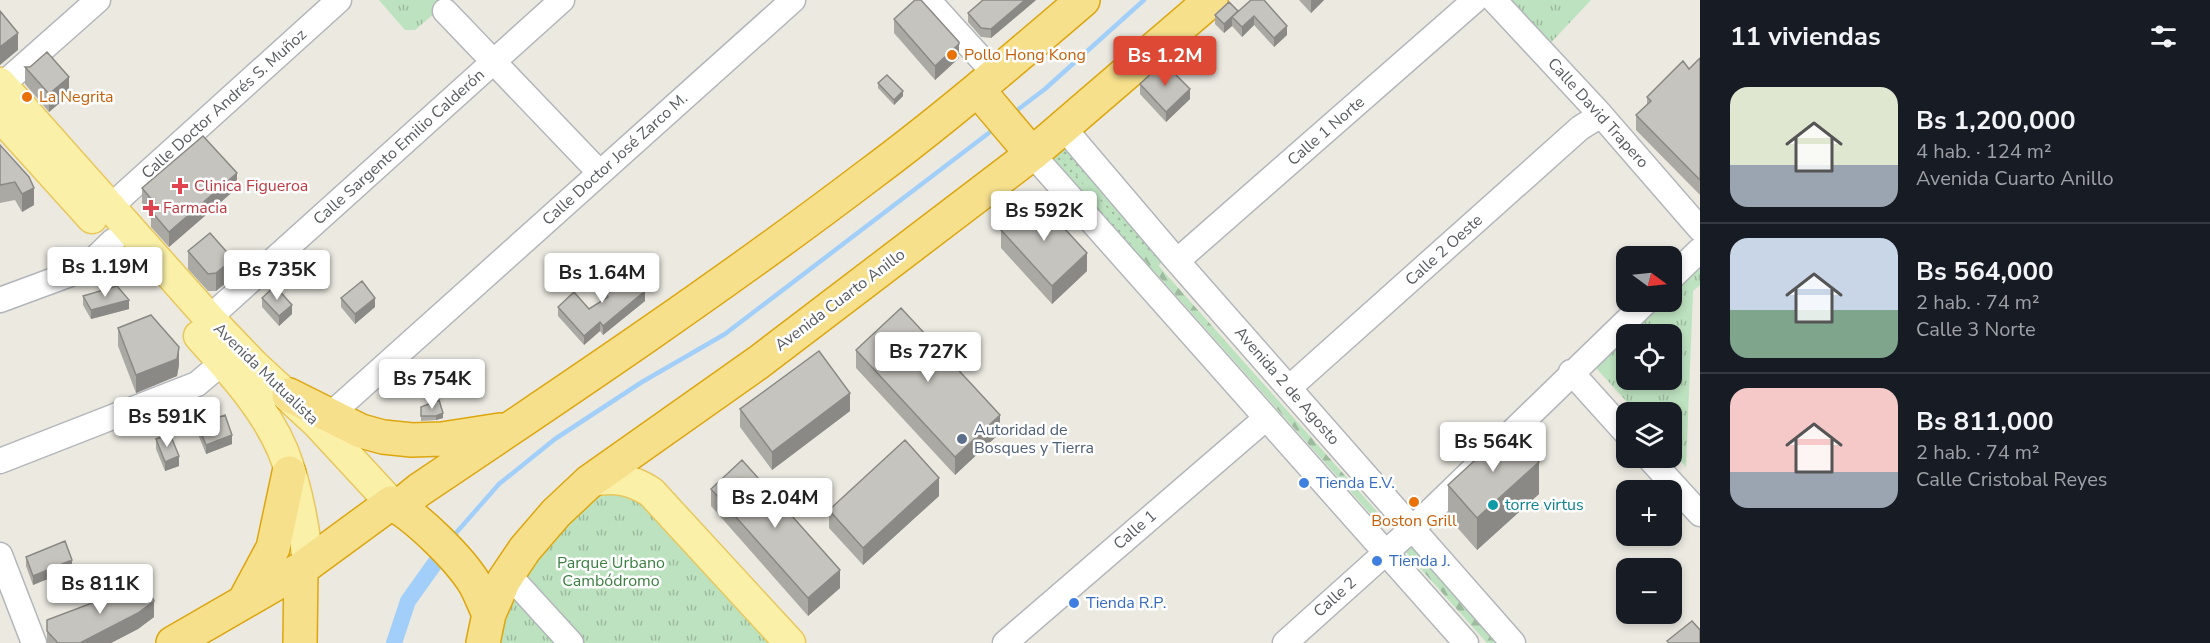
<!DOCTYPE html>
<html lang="es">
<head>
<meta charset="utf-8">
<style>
  :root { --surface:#171b24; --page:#242831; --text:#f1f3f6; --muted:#9ea1a6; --line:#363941; --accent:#dd4934 }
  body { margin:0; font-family:"Nunito Sans",sans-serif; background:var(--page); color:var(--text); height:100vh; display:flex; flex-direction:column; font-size:22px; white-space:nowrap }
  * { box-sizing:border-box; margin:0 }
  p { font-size:20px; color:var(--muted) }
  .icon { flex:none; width:33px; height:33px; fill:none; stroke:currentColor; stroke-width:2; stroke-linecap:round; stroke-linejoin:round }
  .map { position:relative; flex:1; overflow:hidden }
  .details { display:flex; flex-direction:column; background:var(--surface); width:510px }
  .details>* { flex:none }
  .needle { width:39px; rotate:105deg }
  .tools { position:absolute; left:1616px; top:246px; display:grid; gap:12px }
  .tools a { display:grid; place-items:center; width:66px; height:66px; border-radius:12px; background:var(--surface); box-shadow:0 3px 9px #0003; font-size:30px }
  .price { position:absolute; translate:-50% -51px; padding:0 14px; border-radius:6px; background:#fff; color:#222; font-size:20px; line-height:39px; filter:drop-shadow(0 2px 3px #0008) }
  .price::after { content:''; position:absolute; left:50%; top:36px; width:18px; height:14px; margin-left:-9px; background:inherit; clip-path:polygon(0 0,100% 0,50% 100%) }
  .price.on { background:var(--accent); color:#fff }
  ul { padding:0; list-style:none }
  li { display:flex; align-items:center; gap:18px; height:150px; padding:0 30px }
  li+li { border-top:2px solid var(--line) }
  li span { display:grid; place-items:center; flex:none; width:168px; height:120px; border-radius:18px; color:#555 }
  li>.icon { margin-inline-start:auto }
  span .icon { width:72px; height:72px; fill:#fffc; stroke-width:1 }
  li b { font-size:26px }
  h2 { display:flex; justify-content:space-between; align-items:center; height:72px; padding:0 30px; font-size:26px }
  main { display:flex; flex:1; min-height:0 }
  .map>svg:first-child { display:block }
</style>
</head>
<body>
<main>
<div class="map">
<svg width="1700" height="643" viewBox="0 0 1700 643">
  <defs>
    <pattern id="grass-dots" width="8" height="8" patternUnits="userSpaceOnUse" patternTransform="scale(1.5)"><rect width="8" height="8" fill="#bde2bf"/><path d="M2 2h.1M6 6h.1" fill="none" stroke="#9dba9f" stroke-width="1.8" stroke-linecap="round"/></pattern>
    <pattern id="forest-firs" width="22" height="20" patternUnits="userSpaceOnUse" patternTransform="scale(1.5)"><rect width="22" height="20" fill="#bde2bf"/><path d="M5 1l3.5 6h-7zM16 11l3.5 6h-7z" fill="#9dba9f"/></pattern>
    <pattern id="park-tufts" width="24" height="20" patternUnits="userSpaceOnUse" patternTransform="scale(1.5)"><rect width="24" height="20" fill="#bde2bf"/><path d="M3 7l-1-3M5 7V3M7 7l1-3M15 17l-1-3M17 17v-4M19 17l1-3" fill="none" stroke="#9dba9f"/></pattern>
  </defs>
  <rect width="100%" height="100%" fill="#ebe9e0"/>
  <path fill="url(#grass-dots)" d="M 1063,142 L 1165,259 L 1149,275 L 1045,158 Z"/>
  <path fill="url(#forest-firs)" d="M 1061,156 L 1381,516 L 1375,519 L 1139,254 Z
    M 1411,543 L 1499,643 L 1487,643 L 1404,550 Z"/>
  <path fill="url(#park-tufts)" fill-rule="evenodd" d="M 379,0 L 450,0 L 415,30 L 405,30 Z
    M 1500,0 L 1591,0 L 1546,48 Z
    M 1700,261 L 1700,285 L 1693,291 L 1686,467 L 1671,451 L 1671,412 L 1636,412 L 1597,369 L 1599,360 L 1657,302 L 1671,302 L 1671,288 ZM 1626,334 L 1671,334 L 1671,380 L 1626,380 Z
    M 609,489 L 643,500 L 774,643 L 496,643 L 515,584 L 587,495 Z"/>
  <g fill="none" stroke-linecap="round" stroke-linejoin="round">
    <path stroke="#a2cff9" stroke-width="4.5" d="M 1012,114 L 1045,89 L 1144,0
      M 456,533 L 499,484 L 555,439 L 642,382 L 725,334 L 994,129"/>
    <path stroke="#a2cff9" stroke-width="16" d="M 394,643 L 408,601 L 438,559"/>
    <g stroke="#b3b6ba" stroke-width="27">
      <path id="minor" d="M 928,0 L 996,75
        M 1494,0 L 1601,115 L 1700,229
        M 445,11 L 600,173
        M 2,85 L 98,0
        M 1063,127 L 1177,261 L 1513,643
        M 1032,154 L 1466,643
        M 110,207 L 339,0
        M 1177,261 L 1475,0
        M 1671,278 L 1700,250
        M 0,300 L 84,269 L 113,241
        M 209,318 L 562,0
        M 1571,372 L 1626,433
        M 1289,388 L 1580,128 L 1601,115
        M 330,415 L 793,0
        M 1649,458 L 1700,514
        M 0,461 L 197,384 L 223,362
        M 0,555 L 34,643
        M 508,574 L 571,643
        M 1005,643 L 1266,418
        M 1285,643 L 1412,529 L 1646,302"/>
    </g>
    <g stroke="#e8c75c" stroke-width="33">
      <path id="major" d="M 0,83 L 209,318 L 253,364 L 318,424 L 391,503
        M 0,116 L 92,218
        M 199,336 C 230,370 265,408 283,451 C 297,486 304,526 308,563
        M 589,482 C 613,476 631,479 651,492 L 790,643"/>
    </g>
    <g stroke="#dda60e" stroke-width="36">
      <path id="highway" d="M 978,90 L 1032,154
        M 289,395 L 361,431 L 383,437 L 412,440 L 442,439 L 500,430
        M 398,507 L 419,490 C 571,388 723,286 869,175 C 943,120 1013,60 1083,0
        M 245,600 L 273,548 L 289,473
        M 173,643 L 301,569 L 391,503 C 417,517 459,558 475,584 C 480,593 484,604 489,614
        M 300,643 L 301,569
        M 483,643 L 489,614 L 504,580 L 525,549 L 556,513 L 589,482 L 759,362 L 1032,154 L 1211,0"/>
    </g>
    <use href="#minor" stroke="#fff" stroke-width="24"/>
    <use href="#major" stroke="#faf0a7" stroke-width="30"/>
    <use href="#highway" stroke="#f6e08c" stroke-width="33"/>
  </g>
  <path fill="#aaa9a3" d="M 1036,0 L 991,38 L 981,37 L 968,22 L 968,13 Z
    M 1251,0 L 1287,35 L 1274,47 L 1254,25 L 1242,37 L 1232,26 L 1224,33 L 1215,24 L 1215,15 L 1238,12 Z
    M 1299,0 L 1324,0 L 1311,13 Z
    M 894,19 L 959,58 L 935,80 L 894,33 Z
    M 1700,58 L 1700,195 L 1636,130 L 1636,115 L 1647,105 L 1647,97 L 1689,69 Z
    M 25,67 L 69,95 L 49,112 L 25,84 Z
    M 878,83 L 903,96 L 894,105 L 878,88 Z
    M 1140,84 L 1190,99 L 1166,122 L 1140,94 Z
    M 0,145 L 34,205 L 22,212 L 15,200 L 0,203 Z
    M 142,188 L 237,188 L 169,247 L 151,227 L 151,214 L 142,203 Z
    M 1033,209 L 1052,219 L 1066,230 L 1087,271 L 1052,304 L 1001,248 L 1001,230 Z
    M 188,251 L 233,277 L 216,291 L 208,291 L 188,269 Z
    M 612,280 L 645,301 L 603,335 L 600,331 L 584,345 L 558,316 L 558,307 L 589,309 L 606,298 L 606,292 L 612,286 Z
    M 83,296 L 129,309 L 91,319 L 83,305 Z
    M 262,298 L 292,314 L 279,326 L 262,307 Z
    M 341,298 L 375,307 L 355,324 L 341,307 Z
    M 118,328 L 179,365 L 177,376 L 136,393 L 118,346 Z
    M 856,350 L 1000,433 L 955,475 L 856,368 Z
    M 421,407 L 443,418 L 436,420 L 421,421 Z
    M 740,409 L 850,411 L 772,470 L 740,427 Z
    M 198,425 L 232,444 L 206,454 L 198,434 Z
    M 156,439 L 179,466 L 165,471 L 156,449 Z
    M 1448,485 L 1539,494 L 1477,550 L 1448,517 Z
    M 711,489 L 840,588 L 808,616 L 711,506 Z
    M 939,496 L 863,565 L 829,528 L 829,510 Z
    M 26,557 L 72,569 L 33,585 L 26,566 Z
    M 128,585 L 154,617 L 138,629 L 111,643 L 47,643 L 47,620 L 128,589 Z"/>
  <path fill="#8b8985" d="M 1025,0 L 1036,0 L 991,38 L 991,29 Z
    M 1311,0 L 1324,0 L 1311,13 Z
    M 1238,11 L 1232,17 L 1232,26 L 1224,33 L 1224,24 Z
    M 1254,16 L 1254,25 L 1242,37 L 1242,27 Z
    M 1287,26 L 1287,35 L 1274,47 L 1274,38 Z
    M 18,33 L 18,50 L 0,65 L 0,47 Z
    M 959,44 L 959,58 L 935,80 L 935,66 Z
    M 69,77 L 69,95 L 49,112 L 49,94 Z
    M 1190,89 L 1190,99 L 1166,122 L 1166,112 Z
    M 903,91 L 903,96 L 894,105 L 894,100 Z
    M 237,173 L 237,188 L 169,247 L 169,232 Z
    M 34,188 L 34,205 L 22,212 L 22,194 Z
    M 1087,253 L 1087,271 L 1052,304 L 1052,286 Z
    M 233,259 L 233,277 L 216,291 L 216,273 Z
    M 645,291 L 645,301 L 603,335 L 603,326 Z
    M 375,298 L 375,307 L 355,324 L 355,314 Z
    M 129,300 L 129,309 L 91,319 L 91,310 Z
    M 292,305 L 292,314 L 279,326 L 279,316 Z
    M 600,322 L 600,331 L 584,345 L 584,336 Z
    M 179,347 L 179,365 L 177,376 L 136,393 L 136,375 Z
    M 850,393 L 850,411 L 772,470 L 772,452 Z
    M 443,413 L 443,418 L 436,420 L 436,416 Z
    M 1000,415 L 1000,433 L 955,475 L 955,457 Z
    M 232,435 L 232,444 L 206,454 L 206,445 Z
    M 179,456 L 179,466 L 165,471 L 165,462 Z
    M 1539,462 L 1539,494 L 1477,550 L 1477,518 Z
    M 939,478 L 939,496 L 863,565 L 863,548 Z
    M 72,560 L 72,569 L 33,585 L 33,576 Z
    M 840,570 L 840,588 L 808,616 L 808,598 Z
    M 154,601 L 154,617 L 138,629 L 111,643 L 80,643 Z"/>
  <path fill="#c6c4be" stroke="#8b8985" stroke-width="1.5" d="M 915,0 L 921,0 L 959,42 L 959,44 L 935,66 L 894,19 Z
    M 983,0 L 1025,0 L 991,29 L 981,28 L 968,13 Z
    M 1251,0 L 1264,0 L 1287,26 L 1274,38 L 1254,16 L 1242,27 L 1232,17 Z
    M 1229,2 L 1238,11 L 1224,24 L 1215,15 Z
    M 0,11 L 18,33 L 0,47 Z
    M 47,52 L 69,77 L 49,94 L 25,67 L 30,67 Z
    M 1700,58 L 1700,180 L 1636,115 L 1651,101 L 1647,97 L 1683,61 L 1689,69 Z
    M 1163,62 L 1190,89 L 1166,112 L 1140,84 Z
    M 887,75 L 903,91 L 894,100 L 878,83 Z
    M 203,136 L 237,173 L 169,232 L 151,211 L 157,206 L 142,188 Z
    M 0,145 L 29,177 L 34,188 L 22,194 L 15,182 L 0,185 Z
    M 1027,202 L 1033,209 L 1039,204 L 1052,219 L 1057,215 L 1066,226 L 1064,228 L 1087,253 L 1052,286 L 1001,230 Z
    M 210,233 L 233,259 L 216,273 L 208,274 L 188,251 Z
    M 625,269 L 645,291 L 603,326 L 600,322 L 584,336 L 558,307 L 574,292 L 589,309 L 608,297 L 606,292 L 615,284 L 612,280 Z
    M 362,281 L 375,298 L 355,314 L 341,298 Z
    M 117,286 L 129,300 L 91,310 L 83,296 Z
    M 275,286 L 292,305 L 279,316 L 262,298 Z
    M 901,308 L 1000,415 L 955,457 L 856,350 Z
    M 151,315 L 179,347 L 177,359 L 136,375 L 118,328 Z
    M 819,351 L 850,393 L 772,452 L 740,409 Z
    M 439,400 L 443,413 L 436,416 L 421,416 L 421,407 Z
    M 225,415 L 232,435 L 206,445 L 198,425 Z
    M 1509,429 L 1539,462 L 1477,518 L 1448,485 Z
    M 170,434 L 179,456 L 165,462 L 156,439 Z
    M 905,440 L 939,478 L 863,548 L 829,510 Z
    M 742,460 L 840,570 L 808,598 L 711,489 Z
    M 65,541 L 72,560 L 33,576 L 26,557 Z
    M 144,579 L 154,601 L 138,613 L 80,643 L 58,643 L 47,631 L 47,620 L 129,589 L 128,585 Z
    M 1692,621 L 1700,630 L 1700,643 L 1669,643 L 1667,641 Z"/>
  <g fill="#e8710a" stroke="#fff" stroke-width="2">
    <circle cx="952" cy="55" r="6"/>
    <circle cx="27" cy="97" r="6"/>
    <circle cx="1414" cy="502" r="6"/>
  </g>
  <g fill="#e0444e" stroke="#fff" stroke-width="2">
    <path d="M177 177h6v6h6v6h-6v6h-6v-6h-6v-6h6z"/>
    <path d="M148 199h6v6h6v6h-6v6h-6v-6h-6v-6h6z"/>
  </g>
  <circle fill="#5c6f8a" stroke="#fff" stroke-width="2" cx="962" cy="439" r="6"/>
  <g fill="#3f7fe0" stroke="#fff" stroke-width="2">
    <circle cx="1304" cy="483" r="6"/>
    <circle cx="1377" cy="561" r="6"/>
    <circle cx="1074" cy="603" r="6"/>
  </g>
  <circle fill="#0f9aa8" stroke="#fff" stroke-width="2" cx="1493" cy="505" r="6"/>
  <g text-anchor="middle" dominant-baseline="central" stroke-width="5" stroke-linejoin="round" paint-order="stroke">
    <g font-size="16" fill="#c56008" stroke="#fff" text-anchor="start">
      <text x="964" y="55">Pollo Hong Kong</text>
      <text x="39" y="97">La Negrita</text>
      <text x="1414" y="521" text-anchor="middle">Boston Grill</text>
    </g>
    <g font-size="16" fill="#595c60" stroke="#fff">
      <text transform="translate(224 104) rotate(-42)">Calle Doctor Andrés S. Muñoz</text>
      <text transform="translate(1598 113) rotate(48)">Calle David Trapero</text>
      <text transform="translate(1326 131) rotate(-41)">Calle 1 Norte</text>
      <text transform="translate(399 147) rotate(-42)">Calle Sargento Emilio Calderón</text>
      <text transform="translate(615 159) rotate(-42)">Calle Doctor José Zarco M.</text>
      <text transform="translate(1444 250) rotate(-42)">Calle 2 Oeste</text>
      <text transform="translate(840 300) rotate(-37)">Avenida Cuarto Anillo</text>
      <text transform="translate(266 374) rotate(44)">Avenida Mutualista</text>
      <text transform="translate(1287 386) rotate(49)">Avenida 2 de Agosto</text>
      <text transform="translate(1135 530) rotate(-41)">Calle 1</text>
      <text transform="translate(1335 597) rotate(-42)">Calle 2</text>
    </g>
    <g font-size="16" fill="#be3a42" stroke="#fff" text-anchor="start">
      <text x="194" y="186">Clinica Figueroa</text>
      <text x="163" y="208">Farmacia</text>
    </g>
    <g font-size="16" fill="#4e5e75" stroke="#fff" text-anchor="start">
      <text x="974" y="430">Autoridad de<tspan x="974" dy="18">Bosques y Tierra</tspan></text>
    </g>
    <g font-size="16" fill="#366cbe" stroke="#fff" text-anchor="start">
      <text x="1316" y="483">Tienda E.V.</text>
      <text x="1389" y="561">Tienda J.</text>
      <text x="1086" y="603">Tienda R.P.</text>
    </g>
    <g font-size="16" fill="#0d838f" stroke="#fff" text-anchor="start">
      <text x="1505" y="505">torre virtus</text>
    </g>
    <g font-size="16" fill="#397f3f" stroke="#fff">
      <text x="611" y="563">Parque Urbano<tspan x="611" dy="18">Cambódromo</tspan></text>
    </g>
  </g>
</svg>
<div class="tools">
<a><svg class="needle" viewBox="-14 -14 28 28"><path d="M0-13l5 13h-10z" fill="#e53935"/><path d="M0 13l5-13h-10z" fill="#9ea1a6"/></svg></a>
<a><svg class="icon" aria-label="locate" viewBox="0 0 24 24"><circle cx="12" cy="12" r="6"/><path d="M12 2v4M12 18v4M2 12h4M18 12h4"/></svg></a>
<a><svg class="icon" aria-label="layers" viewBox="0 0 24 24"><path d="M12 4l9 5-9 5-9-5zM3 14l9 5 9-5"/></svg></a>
<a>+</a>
<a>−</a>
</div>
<b class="price on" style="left:1165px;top:87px">Bs 1.2M</b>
<b class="price" style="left:1044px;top:242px">Bs 592K</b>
<b class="price" style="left:105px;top:298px">Bs 1.19M</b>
<b class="price" style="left:277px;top:301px">Bs 735K</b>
<b class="price" style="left:602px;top:304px">Bs 1.64M</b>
<b class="price" style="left:928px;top:383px">Bs 727K</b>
<b class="price" style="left:432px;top:410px">Bs 754K</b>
<b class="price" style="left:167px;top:448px">Bs 591K</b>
<b class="price" style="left:1493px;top:473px">Bs 564K</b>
<b class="price" style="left:775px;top:529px">Bs 2.04M</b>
<b class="price" style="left:100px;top:615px">Bs 811K</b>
</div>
<section class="details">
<h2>11 viviendas<svg class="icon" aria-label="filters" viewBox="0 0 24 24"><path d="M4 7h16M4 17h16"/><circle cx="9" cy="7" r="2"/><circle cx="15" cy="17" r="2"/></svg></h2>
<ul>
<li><span style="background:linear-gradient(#dfe7d0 65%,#9aa5b1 0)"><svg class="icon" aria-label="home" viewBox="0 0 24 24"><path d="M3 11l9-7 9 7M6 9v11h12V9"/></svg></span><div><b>Bs 1,200,000</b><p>4 hab. · 124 m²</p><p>Avenida Cuarto Anillo</p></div></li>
<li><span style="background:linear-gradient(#c9d6e8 60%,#7fa58c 0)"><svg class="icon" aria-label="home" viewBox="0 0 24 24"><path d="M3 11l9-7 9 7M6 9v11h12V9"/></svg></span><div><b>Bs 564,000</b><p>2 hab. · 74 m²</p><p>Calle 3 Norte</p></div></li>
<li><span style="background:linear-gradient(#f6c9c9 70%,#9aa5b1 0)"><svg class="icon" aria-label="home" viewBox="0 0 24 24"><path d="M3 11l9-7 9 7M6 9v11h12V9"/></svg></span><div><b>Bs 811,000</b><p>2 hab. · 74 m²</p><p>Calle Cristobal Reyes</p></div></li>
</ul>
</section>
</main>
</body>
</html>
